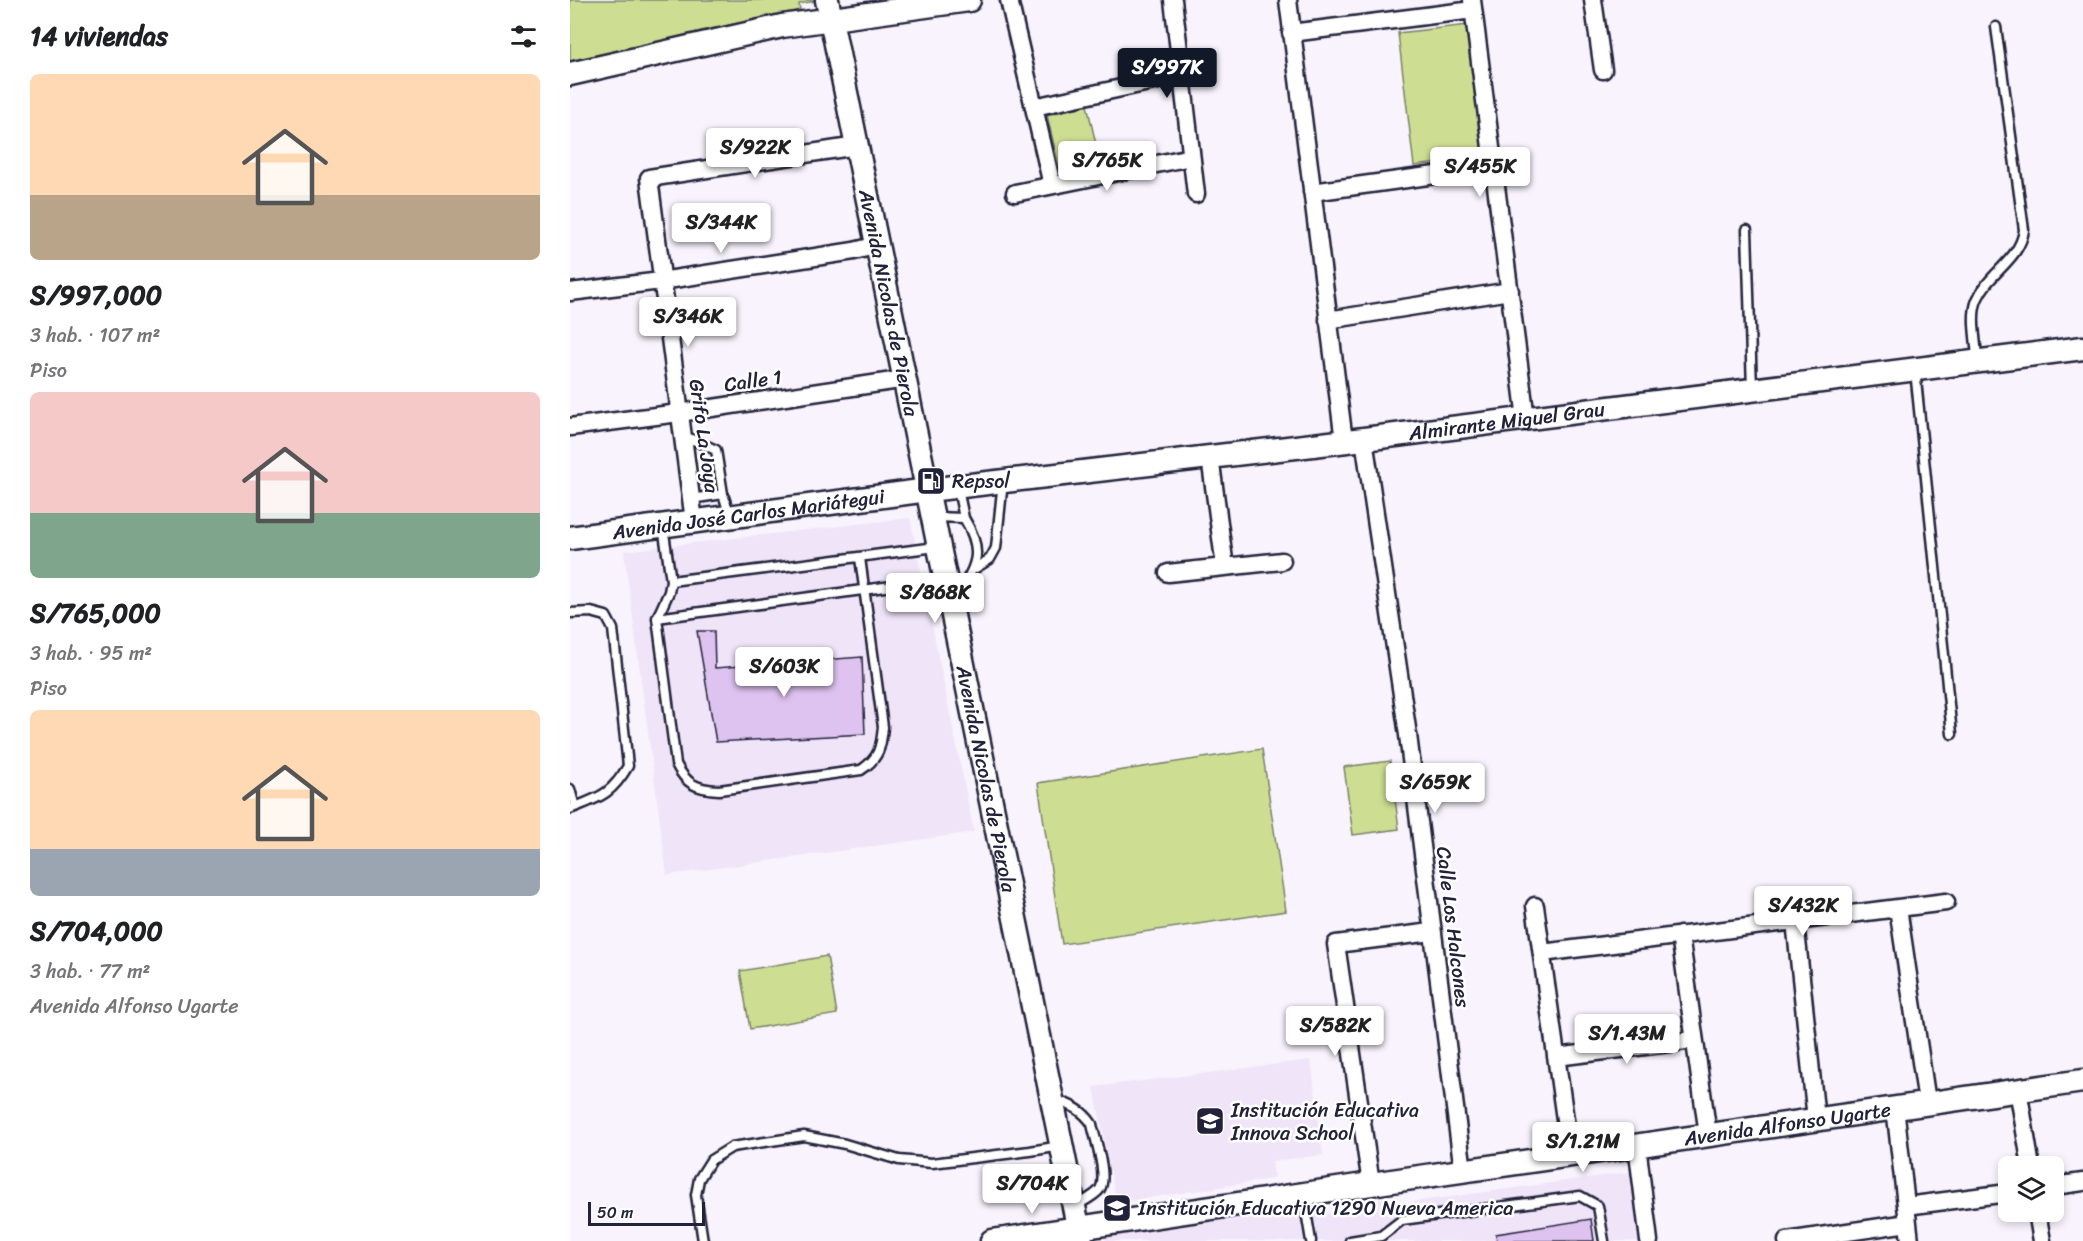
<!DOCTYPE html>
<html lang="es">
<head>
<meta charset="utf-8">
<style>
  :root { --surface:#fff; --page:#f6f6f6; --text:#202124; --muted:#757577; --accent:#111827 }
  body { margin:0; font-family:Sriracha,sans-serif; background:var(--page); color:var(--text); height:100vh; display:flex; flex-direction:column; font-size:22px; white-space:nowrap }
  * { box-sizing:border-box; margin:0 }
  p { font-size:20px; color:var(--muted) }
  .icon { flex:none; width:33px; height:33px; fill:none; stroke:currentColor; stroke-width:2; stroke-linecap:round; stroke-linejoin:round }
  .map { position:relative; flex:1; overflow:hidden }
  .sheet { display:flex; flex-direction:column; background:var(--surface); width:570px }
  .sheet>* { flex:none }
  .fabs { position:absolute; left:1428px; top:1156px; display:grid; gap:12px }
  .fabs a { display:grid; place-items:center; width:66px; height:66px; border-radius:9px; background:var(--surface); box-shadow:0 3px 9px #0003; font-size:30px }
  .scale { position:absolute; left:18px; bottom:15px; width:117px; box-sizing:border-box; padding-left:6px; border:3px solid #22223b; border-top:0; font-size:16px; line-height:21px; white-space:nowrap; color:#22223b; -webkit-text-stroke:4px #fff; paint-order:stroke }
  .price { position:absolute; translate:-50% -51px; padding:0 14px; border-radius:6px; background:#fff; color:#222; font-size:20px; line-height:39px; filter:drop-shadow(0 2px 3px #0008) }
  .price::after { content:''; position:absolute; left:50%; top:36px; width:18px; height:14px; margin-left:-9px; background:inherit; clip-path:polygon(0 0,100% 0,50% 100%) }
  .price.active { background:var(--accent); color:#fff }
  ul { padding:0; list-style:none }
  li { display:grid; align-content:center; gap:12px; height:318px; padding:0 30px }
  li span { display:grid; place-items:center; height:186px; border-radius:9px; color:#555 }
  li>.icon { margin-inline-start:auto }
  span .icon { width:108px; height:108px; fill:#fffc; stroke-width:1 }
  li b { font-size:26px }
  h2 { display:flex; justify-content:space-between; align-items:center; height:72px; padding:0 30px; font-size:26px }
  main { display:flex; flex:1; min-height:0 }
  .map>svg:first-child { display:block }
</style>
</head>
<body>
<main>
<section class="sheet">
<h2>14 viviendas<svg class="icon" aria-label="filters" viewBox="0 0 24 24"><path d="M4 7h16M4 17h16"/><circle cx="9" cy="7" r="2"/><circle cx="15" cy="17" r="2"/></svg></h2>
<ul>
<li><span style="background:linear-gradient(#ffd9b3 65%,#b9a48a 0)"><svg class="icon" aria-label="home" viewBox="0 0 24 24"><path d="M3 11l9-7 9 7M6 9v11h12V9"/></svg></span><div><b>S/997,000</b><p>3 hab. · 107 m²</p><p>Piso</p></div></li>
<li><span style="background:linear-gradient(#f6c9c9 65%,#7fa58c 0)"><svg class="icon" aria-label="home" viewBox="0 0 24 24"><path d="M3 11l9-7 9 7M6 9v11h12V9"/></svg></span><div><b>S/765,000</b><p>3 hab. · 95 m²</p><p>Piso</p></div></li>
<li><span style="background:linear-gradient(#ffd9b3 75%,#9aa5b1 0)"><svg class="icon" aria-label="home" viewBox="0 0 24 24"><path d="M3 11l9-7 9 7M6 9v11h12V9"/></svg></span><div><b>S/704,000</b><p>3 hab. · 77 m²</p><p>Avenida Alfonso Ugarte</p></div></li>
</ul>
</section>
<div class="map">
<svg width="1513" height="1241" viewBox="0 0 1513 1241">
  <rect width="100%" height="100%" fill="#f8f3fc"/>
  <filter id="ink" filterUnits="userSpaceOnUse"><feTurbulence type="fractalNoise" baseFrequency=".0167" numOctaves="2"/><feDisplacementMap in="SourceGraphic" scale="12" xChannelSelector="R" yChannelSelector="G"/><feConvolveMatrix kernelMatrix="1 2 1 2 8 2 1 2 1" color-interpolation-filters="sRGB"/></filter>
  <g filter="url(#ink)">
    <path fill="#f0e4f8" d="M 340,518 L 404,832 L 97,875 L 54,551 Z
      M 741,1060 L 753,1155 L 702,1161 L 704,1176 L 701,1179 L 552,1202 L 546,1199 L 524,1087 Z
      M 1061,1172 L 1070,1241 L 535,1241 L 536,1238 L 732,1207 L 742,1215 L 771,1212 L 770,1204 L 816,1198 L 820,1205 L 829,1204 Z"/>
    <path fill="#cdde93" stroke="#788067" stroke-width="1.5" d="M 0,0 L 251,0 L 229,4 L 230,10 L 131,31 L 0,65 Z
      M 898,25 L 914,157 L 844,166 L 828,33 Z
      M 517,105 L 531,166 L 491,175 L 477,115 Z
      M 692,749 L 716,911 L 492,944 L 468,783 Z
      M 820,761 L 829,829 L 783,835 L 774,767 Z
      M 257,956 L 267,1014 L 180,1029 L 170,971 Z"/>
    <path fill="#dec2f0" stroke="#22223b" stroke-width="1.5" d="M 127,631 L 144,631 L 145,668 L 292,657 L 295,734 L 146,742 Z
      M 1021,1219 L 1024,1241 L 927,1241 L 926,1234 Z"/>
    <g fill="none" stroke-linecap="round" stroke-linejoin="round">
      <g stroke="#22223b" stroke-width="13">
        <path id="lane" d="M 1177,230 L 1182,390
          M 1407,361 C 1407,342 1400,318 1407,300 C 1418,273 1450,260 1454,230 L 1426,27
          M 1345,370 L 1382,734
          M 112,435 L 146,450 L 153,494 L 160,516
          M 388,489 L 394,518
          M 121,499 L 153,494
          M 365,517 L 394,518 C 416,554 405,567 385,599
          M 93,526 L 101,581 L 99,592 L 87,618 L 106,764 C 116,784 126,789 149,790 L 291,770 C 309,758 311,748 313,727 L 290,558
          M 404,569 L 420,559 L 426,548 L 433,481
          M 101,581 L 366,547
          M 0,613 L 21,612 L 36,616 L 43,629 L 58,766 C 41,795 30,797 0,809
          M 87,618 L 373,579
          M 0,789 L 5,807
          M 486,1100 C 501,1105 513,1110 522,1124 C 525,1139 538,1176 530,1189 C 525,1196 514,1201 507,1205
          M 733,1194 L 741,1241
          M 133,1241 L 126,1195 L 129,1179 L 141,1160 L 162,1147 L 234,1136 L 275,1144 L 329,1160 L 362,1163 L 460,1151 L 491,1146
          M 780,1241 L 811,1236 L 832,1220 L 1010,1196 L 1028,1206 L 1034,1241"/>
      </g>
      <g stroke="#22223b" stroke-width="21">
        <path id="street" d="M 439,0 L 482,185
          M 603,0 L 626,194
          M 718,0 L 774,441
          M 902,0 L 956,419
          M 1023,0 L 1033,70
          M 721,33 L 903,10
          M 464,107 L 611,75
          M 742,192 L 924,167
          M 445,193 L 621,157
          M 0,292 L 91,281 L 284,251 L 308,245
          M 758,320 L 940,291
          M 0,427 L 109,413 L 336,379
          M 794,439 L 838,735 L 893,1171
          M 640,457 L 655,567
          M 124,521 L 79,178 L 287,146
          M 598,573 L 712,561
          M 965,906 L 1000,1155
          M 1328,908 L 1376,902
          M 1225,921 L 1246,1119
          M 1110,935 L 1138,1135
          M 972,953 L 1328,908 L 1357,1102
          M 986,1057 L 1124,1040
          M 1448,1089 L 1461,1167
          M 1325,1107 L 1340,1241
          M 1067,1145 L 1079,1241
          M 801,1184 L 766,944 L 862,932
          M 1484,1186 L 1513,1182
          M 1336,1206 L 1438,1193
          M 1467,1212 L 1472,1241
          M 1217,1241 L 1338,1223"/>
      </g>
      <g stroke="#22223b" stroke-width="27">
        <g id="secondary">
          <path id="s1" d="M 257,0 L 511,1241"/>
          <path d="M 0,74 L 212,26 L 399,0"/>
          <path id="s2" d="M 0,538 L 358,490 L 794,439 L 1513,348"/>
          <path id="s3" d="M 422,1241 L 801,1184 L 1513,1081"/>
        </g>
      </g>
      <use href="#lane" stroke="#fff" stroke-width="8"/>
      <use href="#street" stroke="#fff" stroke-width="16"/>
      <use href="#secondary" stroke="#fff" stroke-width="22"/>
    </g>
  </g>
  <defs>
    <g id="fuel-square" transform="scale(1.5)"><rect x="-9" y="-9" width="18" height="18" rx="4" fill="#22223b" stroke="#fff"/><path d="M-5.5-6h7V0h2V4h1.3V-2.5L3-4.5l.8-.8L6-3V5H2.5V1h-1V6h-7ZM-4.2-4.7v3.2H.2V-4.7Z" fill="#fff"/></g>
    <g id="school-square" transform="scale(1.5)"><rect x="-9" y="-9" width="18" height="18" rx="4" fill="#22223b" stroke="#fff"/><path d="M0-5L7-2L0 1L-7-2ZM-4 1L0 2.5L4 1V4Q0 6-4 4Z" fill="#fff"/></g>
  </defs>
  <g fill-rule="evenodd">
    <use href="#fuel-square" x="361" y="481"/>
    <use href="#school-square" x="640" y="1121"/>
    <use href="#school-square" x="547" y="1208"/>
  </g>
  <g text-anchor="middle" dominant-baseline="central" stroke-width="5" stroke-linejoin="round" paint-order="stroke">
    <g font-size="20" fill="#22223b" stroke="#fff">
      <text stroke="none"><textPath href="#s1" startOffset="309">Avenida Nicolas de Pierola</textPath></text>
      <text transform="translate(183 381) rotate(-8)">Calle 1</text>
      <text stroke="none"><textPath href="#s2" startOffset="944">Almirante Miguel Grau</textPath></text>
      <text transform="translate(134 436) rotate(82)">Grifo La Joya</text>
      <text stroke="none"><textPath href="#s2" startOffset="180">Avenida José Carlos Mariátegui</textPath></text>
      <text stroke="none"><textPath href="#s1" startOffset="795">Avenida Nicolas de Pierola</textPath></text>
      <text transform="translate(883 927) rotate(83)">Calle Los Halcones</text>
      <text stroke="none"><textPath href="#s3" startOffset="804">Avenida Alfonso Ugarte</textPath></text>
    </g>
    <g font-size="20" fill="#22223b" stroke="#fff" text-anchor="start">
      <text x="382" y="481">Repsol</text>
      <text x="661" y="1110">Institución Educativa<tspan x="661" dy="23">Innova School</tspan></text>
      <text x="568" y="1208">Institución Educativa 1290 Nueva America</text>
    </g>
  </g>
</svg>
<div class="fabs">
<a><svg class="icon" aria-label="layers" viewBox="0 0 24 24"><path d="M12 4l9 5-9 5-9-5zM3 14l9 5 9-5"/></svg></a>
</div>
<div class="scale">50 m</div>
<b class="price active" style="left:597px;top:99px">S/997K</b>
<b class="price" style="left:185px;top:179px">S/922K</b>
<b class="price" style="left:537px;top:192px">S/765K</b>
<b class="price" style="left:910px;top:198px">S/455K</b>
<b class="price" style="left:151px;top:254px">S/344K</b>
<b class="price" style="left:118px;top:348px">S/346K</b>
<b class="price" style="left:365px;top:624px">S/868K</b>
<b class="price" style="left:214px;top:698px">S/603K</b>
<b class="price" style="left:865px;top:814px">S/659K</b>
<b class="price" style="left:1233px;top:937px">S/432K</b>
<b class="price" style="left:765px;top:1057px">S/582K</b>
<b class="price" style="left:1057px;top:1065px">S/1.43M</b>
<b class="price" style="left:1013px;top:1173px">S/1.21M</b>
<b class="price" style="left:462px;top:1215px">S/704K</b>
</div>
</main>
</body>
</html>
